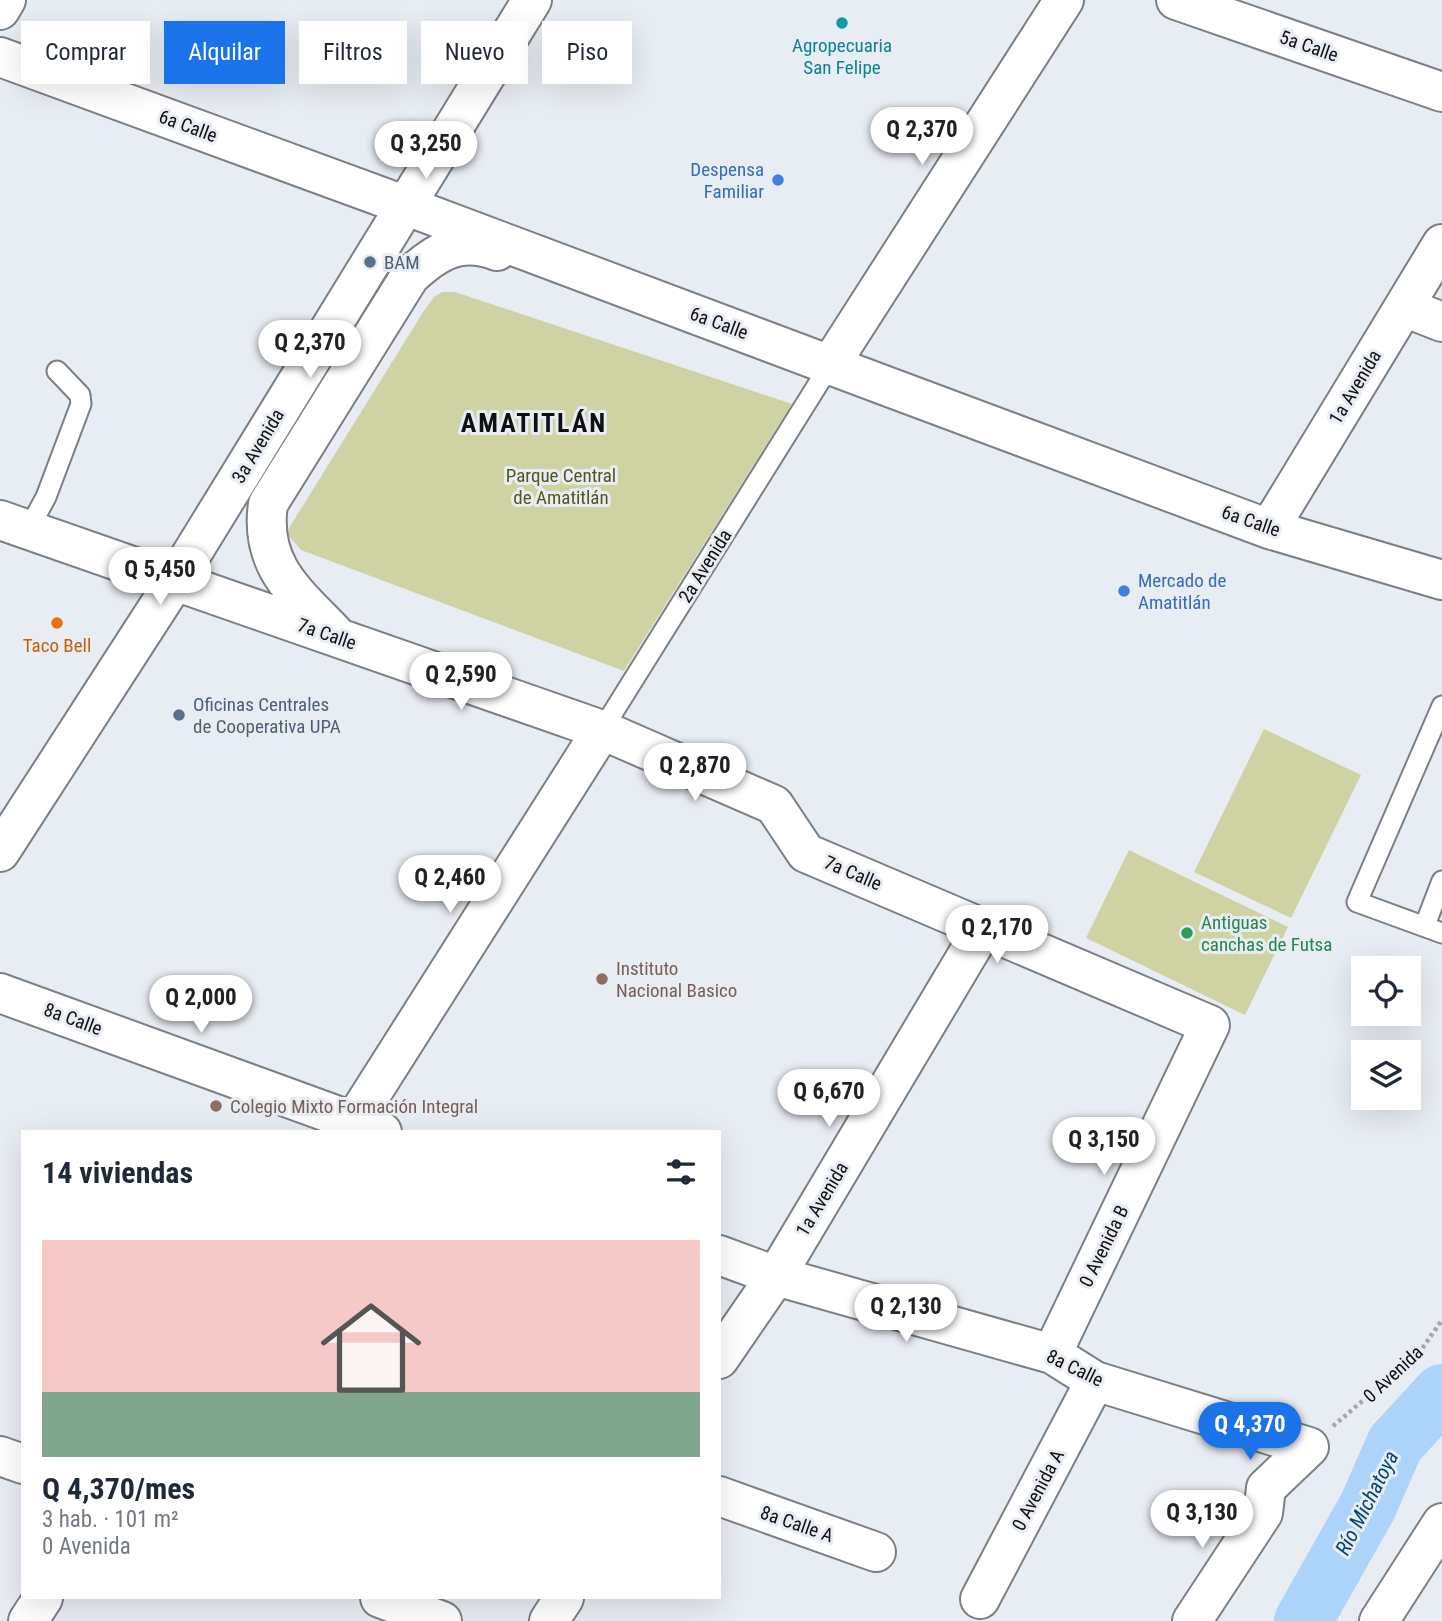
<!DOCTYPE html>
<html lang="es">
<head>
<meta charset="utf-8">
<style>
  :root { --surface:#fff; --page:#f6f6f7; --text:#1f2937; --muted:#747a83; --accent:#1a73e8 }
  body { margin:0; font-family:"Roboto Condensed",sans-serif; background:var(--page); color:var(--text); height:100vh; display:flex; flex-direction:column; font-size:26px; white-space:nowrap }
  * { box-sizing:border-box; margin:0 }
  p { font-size:23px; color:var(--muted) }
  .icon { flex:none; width:38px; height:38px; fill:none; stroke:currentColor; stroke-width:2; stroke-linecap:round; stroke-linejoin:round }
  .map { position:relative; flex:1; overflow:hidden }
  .panel { position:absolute; left:21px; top:1130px; width:700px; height:469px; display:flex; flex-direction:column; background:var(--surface); border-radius:0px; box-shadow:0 7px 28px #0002 }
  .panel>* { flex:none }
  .top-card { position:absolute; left:21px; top:21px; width:700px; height:63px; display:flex; gap:14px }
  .fabs { position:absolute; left:1351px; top:956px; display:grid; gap:14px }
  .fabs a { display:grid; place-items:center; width:70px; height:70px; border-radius:0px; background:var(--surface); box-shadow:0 7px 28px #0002; font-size:35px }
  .price { position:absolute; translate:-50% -60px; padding:0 16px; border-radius:24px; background:#fff; color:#222; font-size:23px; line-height:46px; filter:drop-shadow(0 2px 4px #0008) }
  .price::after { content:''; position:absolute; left:50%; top:42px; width:21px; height:16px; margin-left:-10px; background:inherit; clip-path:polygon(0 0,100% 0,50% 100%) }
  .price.selected { background:var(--accent); color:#fff }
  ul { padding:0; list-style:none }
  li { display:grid; align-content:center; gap:14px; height:371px; padding:0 21px }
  li span { display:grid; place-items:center; height:217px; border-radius:0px; color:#555 }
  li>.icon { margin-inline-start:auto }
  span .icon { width:126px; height:126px; fill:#fffc; stroke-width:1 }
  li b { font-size:30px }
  h2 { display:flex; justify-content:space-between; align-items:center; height:84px; padding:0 21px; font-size:30px }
  .chip { padding:0 24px; border-radius:0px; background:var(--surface); box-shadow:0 7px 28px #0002; font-size:24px; line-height:63px }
  .chip.selected { background:var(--accent); color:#fff }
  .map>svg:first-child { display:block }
</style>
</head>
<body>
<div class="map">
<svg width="1442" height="1621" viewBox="0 0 1442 1621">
  <rect width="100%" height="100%" fill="#e8edf3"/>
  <path fill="#cfd3a4" d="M 442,292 L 455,292 L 792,404 L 624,671 L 301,550 L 288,535 L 289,528 L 425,309 L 434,297 Z
    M 1264,729 L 1361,775 L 1291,918 L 1194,872 Z
    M 1129,850 L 1288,927 L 1245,1015 L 1086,938 Z"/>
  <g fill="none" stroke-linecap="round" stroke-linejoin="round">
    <path stroke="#acd4fb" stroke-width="58" d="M 1303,1621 L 1368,1506 L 1395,1444 L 1442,1393"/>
    <g stroke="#7b8085" stroke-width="23">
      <path id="lane" d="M 28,530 L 46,497 L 81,404 L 80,395 L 57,371
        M 1442,706 L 1357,902 L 1442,933
        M 602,730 L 830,365
        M 1425,925 L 1442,881"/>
    </g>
    <g stroke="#7b8085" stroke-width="42">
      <path id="street" d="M 1176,0 L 1442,92
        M 0,10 L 6,0
        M 1404,307 L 1442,322
        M 830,365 L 1269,529 L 1442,580
        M 1269,529 L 1442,244
        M 602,730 L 774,805 L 806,853 L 1210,1025 L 1052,1354
        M 0,852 L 175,581 L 532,0
        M 0,993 L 382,1132
        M 719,1255 L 776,1276 L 1052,1354 L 1095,1381 L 1309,1447 L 1266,1488 L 1263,1513 L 1192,1621
        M 719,1359 L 776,1276 L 984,927
        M 719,1496 L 876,1552
        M 980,1599 L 1095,1381
        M 549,1621 L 564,1598
        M 1379,1621 L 1442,1523"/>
    </g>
    <g stroke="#7b8085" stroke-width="42">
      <path id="secondary" d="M 0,57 L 404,205 L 830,365 L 1064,0
        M 0,520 L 602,730 L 347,1132
        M 335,634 C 296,593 259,566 268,504 L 410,276 C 437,251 460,237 497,251
        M 0,1456 L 23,1464
        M 380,1598 L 442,1621
        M 28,1621 L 43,1598"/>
    </g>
    <path stroke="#a4a8ac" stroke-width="4.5" stroke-dasharray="3.5 3.5" stroke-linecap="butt" d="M 1333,1426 L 1419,1353 L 1442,1320"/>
    <use href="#lane" stroke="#fff" stroke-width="19"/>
    <use href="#street" stroke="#fff" stroke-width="38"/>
    <use href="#secondary" stroke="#fff" stroke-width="38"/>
  </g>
  <circle fill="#0f9aa8" stroke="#e8edf3" stroke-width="2.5" cx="842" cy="23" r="7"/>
  <g fill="#3f7fe0" stroke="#e8edf3" stroke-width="2.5">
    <circle cx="778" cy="180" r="7"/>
    <circle cx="1124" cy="591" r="7"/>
  </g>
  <g fill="#5c6f8a" stroke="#e8edf3" stroke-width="2.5">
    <circle cx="370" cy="262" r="7"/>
    <circle cx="179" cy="715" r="7"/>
  </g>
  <circle fill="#e8710a" stroke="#e8edf3" stroke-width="2.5" cx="57" cy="623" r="7"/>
  <circle fill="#2e9e5b" stroke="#e8edf3" stroke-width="2.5" cx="1187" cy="933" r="7"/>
  <g fill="#8d6e63" stroke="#e8edf3" stroke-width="2.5">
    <circle cx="602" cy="979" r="7"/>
    <circle cx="216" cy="1106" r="7"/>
  </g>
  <g text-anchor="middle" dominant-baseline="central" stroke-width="6" stroke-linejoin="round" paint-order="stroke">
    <g font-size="19" fill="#0d838f" stroke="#e8edf3">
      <text x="842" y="45">Agropecuaria<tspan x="842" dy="22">San Felipe</tspan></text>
    </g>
    <g font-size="19" fill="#0e1012" stroke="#e8edf3">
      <text transform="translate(1309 46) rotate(19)">5a Calle</text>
      <text transform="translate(188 126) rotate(20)">6a Calle</text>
      <text transform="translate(719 323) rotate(20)">6a Calle</text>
      <text transform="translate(1355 387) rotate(-59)">1a Avenida</text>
      <text transform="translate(258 446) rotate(-59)">3a Avenida</text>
      <text transform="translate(1251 521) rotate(19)">6a Calle</text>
      <text transform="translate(705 566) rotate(-58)">2a Avenida</text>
      <text transform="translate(327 634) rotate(19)">7a Calle</text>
      <text transform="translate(853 873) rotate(23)">7a Calle</text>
      <text transform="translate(73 1019) rotate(20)">8a Calle</text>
      <text transform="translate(822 1199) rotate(-59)">1a Avenida</text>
      <text transform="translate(1104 1246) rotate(-64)">0 Avenida B</text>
      <text transform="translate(1075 1368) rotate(26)">8a Calle</text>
      <text transform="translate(1393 1374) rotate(-43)">0 Avenida</text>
      <text transform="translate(1038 1490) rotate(-62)">0 Avenida A</text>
      <text transform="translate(797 1524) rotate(19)">8a Calle A</text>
    </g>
    <g font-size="19" fill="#366cbe" stroke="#e8edf3" text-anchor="end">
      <text x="764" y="169">Despensa<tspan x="764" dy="22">Familiar</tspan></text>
      <text x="1138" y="580" text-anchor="start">Mercado de<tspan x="1138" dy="22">Amatitlán</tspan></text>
    </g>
    <g font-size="19" fill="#4e5e75" stroke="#e8edf3" text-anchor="start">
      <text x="384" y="262">BAM</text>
      <text x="193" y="704">Oficinas Centrales<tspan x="193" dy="22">de Cooperativa UPA</tspan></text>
    </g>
    <g font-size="19" fill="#53561c" stroke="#e8edf3">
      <text x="561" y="475">Parque Central<tspan x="561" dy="22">de Amatitlán</tspan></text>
    </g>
    <g font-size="19" fill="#c56008" stroke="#e8edf3">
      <text x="57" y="645">Taco Bell</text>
    </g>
    <g font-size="19" fill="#27864d" stroke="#e8edf3" text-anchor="start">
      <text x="1201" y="922">Antiguas<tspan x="1201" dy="22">canchas de Futsa</tspan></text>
    </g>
    <g font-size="19" fill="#785e54" stroke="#e8edf3" text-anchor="start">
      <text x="616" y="968">Instituto<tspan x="616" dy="22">Nacional Basico</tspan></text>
      <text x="230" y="1106">Colegio Mixto Formación Integral</text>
    </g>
    <g font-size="21" font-style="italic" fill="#044574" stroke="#e8edf3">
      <text transform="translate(1367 1503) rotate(-63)">Río Michatoya</text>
    </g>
    <g font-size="26" font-weight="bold" letter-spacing="2" fill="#0e1012" stroke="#e8edf3">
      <text x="534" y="423">AMATITLÁN</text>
    </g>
  </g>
</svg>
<div class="fabs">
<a><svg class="icon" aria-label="locate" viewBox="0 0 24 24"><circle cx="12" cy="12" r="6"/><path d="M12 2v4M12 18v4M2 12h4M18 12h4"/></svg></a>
<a><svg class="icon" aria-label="layers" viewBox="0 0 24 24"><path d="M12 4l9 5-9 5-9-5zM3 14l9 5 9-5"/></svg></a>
</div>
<b class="price" style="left:922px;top:167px">Q 2,370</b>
<b class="price" style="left:426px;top:181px">Q 3,250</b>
<b class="price" style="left:310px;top:380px">Q 2,370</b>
<b class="price" style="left:160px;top:607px">Q 5,450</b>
<b class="price" style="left:461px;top:712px">Q 2,590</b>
<b class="price" style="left:695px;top:803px">Q 2,870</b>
<b class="price" style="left:450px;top:915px">Q 2,460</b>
<b class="price" style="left:997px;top:965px">Q 2,170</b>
<b class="price" style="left:201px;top:1035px">Q 2,000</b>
<b class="price" style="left:829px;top:1129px">Q 6,670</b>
<b class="price" style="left:1104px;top:1177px">Q 3,150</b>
<b class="price" style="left:906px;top:1344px">Q 2,130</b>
<b class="price selected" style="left:1250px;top:1462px">Q 4,370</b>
<b class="price" style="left:1202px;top:1550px">Q 3,130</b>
<div class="top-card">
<a class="chip">Comprar</a>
<a class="chip selected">Alquilar</a>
<a class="chip">Filtros</a>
<a class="chip">Nuevo</a>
<a class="chip">Piso</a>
</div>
<section class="panel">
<h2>14 viviendas<svg class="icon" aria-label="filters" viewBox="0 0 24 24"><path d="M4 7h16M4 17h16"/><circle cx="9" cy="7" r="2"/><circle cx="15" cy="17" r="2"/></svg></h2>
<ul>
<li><span style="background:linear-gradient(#f6c9c9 70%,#7fa58c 0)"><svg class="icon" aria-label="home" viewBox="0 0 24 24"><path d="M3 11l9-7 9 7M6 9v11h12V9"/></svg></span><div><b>Q 4,370/mes</b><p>3 hab. · 101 m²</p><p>0 Avenida</p></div></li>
</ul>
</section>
</div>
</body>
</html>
